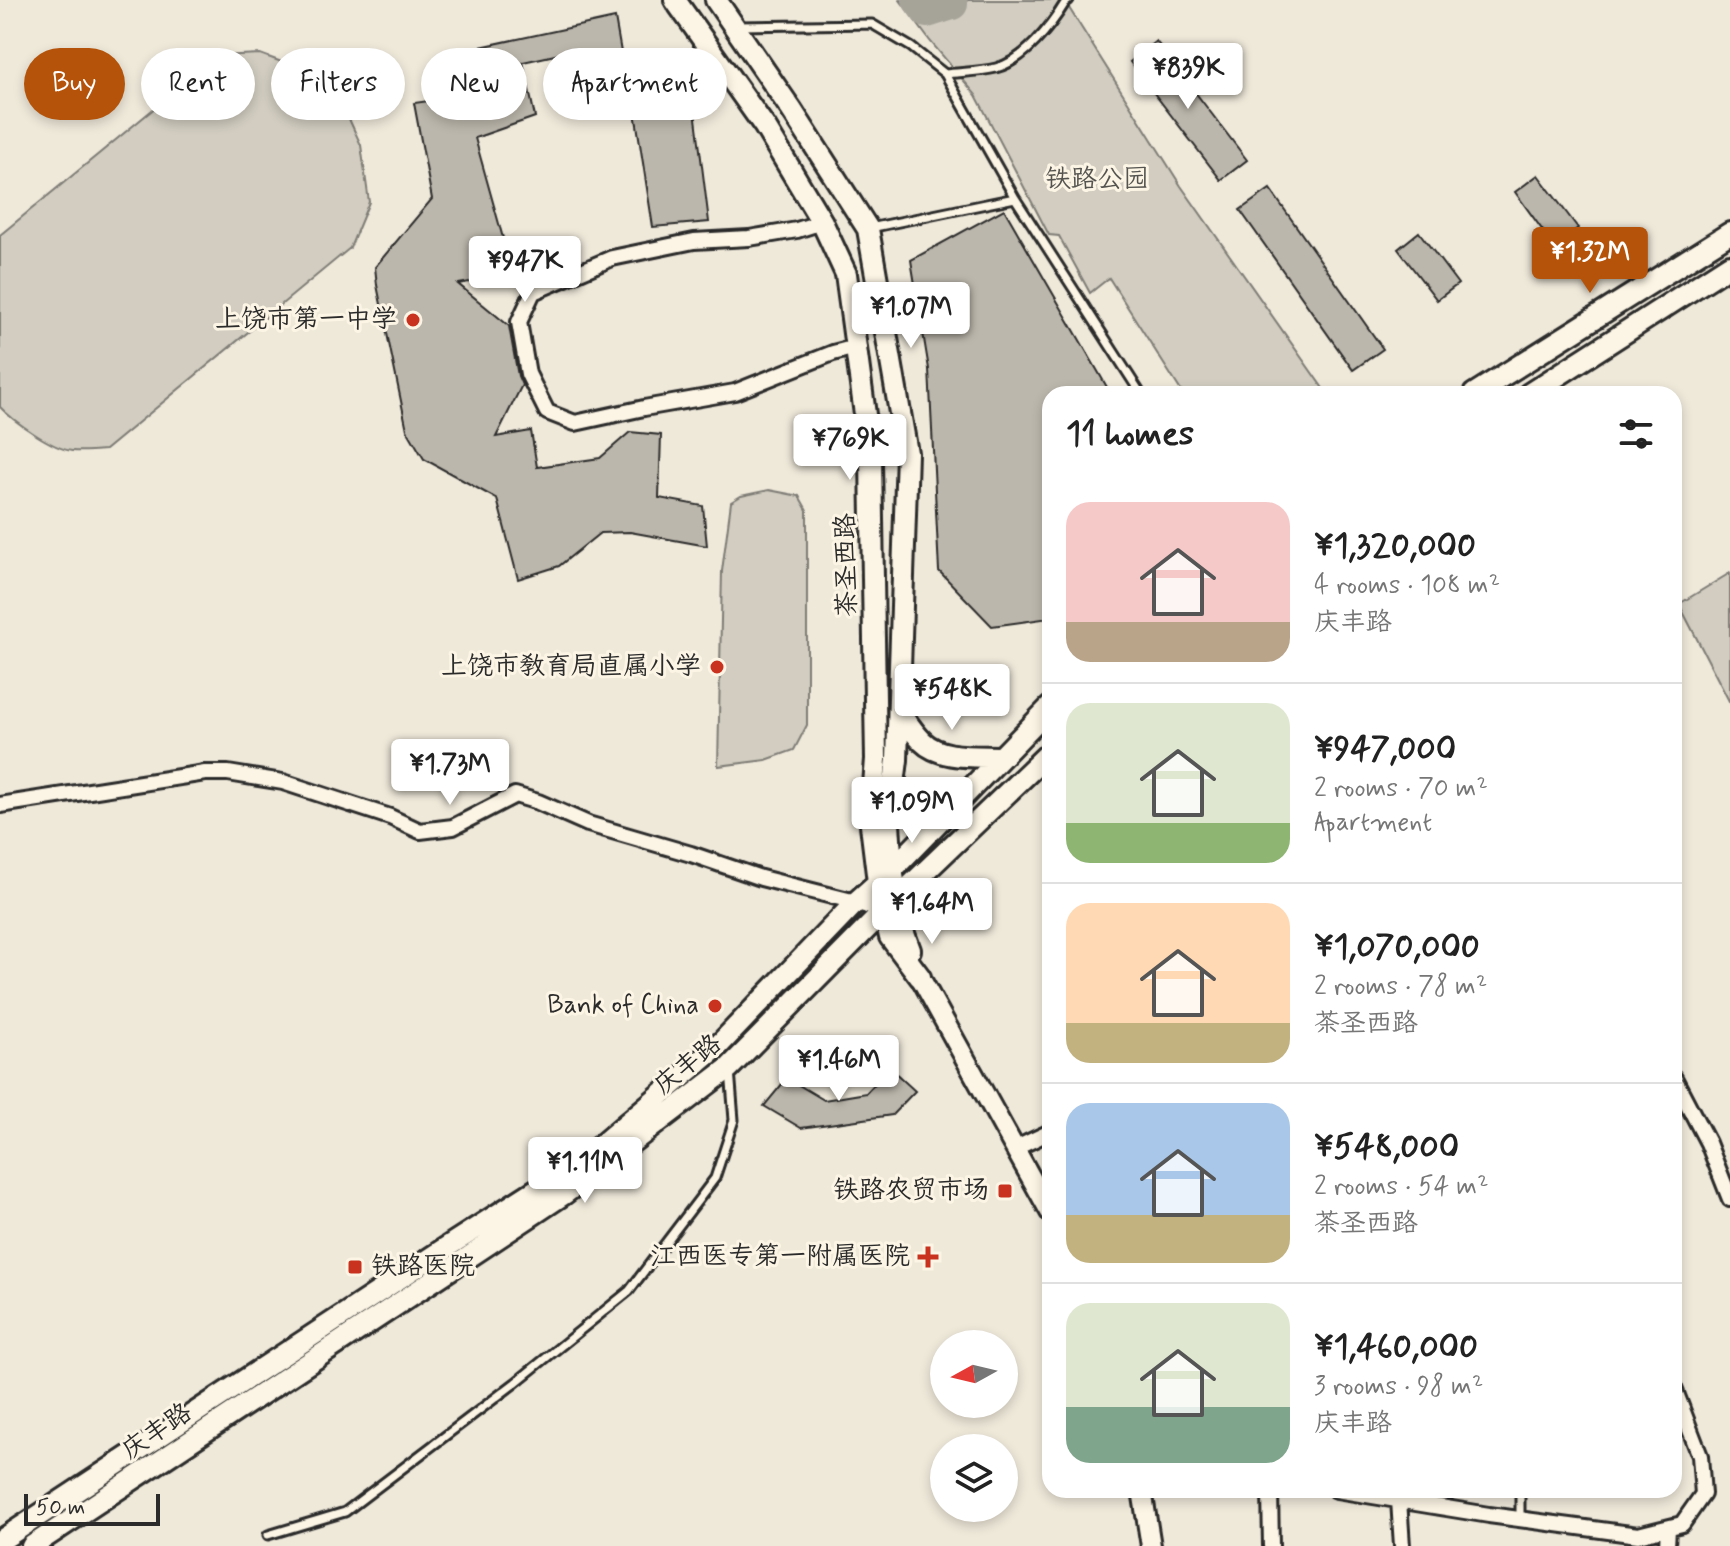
<!DOCTYPE html>
<html lang="en">
<head>
<meta charset="utf-8">
<style>
  :root { --surface:#fff; --page:#f2f2f2; --text:#222; --muted:#767676; --line:#e0e0e0; --accent:#b45309 }
  body { margin:0; font-family:Mynerve,"LXGW WenKai TC",sans-serif; background:var(--page); color:var(--text); height:100vh; display:flex; flex-direction:column; font-size:30px; white-space:nowrap }
  * { box-sizing:border-box; margin:0 }
  p { font-size:26px; color:var(--muted) }
  .icon { flex:none; width:44px; height:44px; fill:none; stroke:currentColor; stroke-width:2; stroke-linecap:round; stroke-linejoin:round }
  .map { position:relative; flex:1; overflow:hidden }
  .side { position:absolute; left:1042px; top:386px; width:640px; height:1112px; display:flex; flex-direction:column; background:var(--surface); border-radius:24px; box-shadow:0 4px 12px #0003 }
  .side>* { flex:none }
  .top-card { position:absolute; left:24px; top:48px; width:760px; height:72px; display:flex; gap:16px }
  .needle { width:52px; rotate:262deg }
  .fabs { position:absolute; left:930px; top:1330px; display:grid; gap:16px }
  .fabs a { display:grid; place-items:center; width:88px; height:88px; border-radius:50%; background:var(--surface); box-shadow:0 4px 12px #0003; font-size:40px }
  .scale { position:absolute; left:24px; bottom:20px; width:136px; box-sizing:border-box; padding-left:8px; border:4px solid #2b2b2b; border-top:0; font-size:22px; line-height:28px; white-space:nowrap; color:#2b2b2b; -webkit-text-stroke:6px #fcf5e5; paint-order:stroke }
  .price { position:absolute; translate:-50% -68px; padding:0 18px; border-radius:8px; background:#fff; color:#222; font-size:26px; line-height:52px; filter:drop-shadow(0 2px 4px #0008) }
  .price::after { content:''; position:absolute; left:50%; top:48px; width:24px; height:18px; margin-left:-12px; background:inherit; clip-path:polygon(0 0,100% 0,50% 100%) }
  .price.active { background:var(--accent); color:#fff }
  ul { padding:0; list-style:none }
  li { display:flex; align-items:center; gap:24px; height:200px; padding:0 24px }
  li+li { border-top:2px solid var(--line) }
  li span { display:grid; place-items:center; flex:none; width:224px; height:160px; border-radius:24px; color:#555 }
  li>.icon { margin-inline-start:auto }
  span .icon { width:96px; height:96px; fill:#fffc; stroke-width:1 }
  li b { font-size:34px }
  h2 { display:flex; justify-content:space-between; align-items:center; height:96px; padding:0 24px; font-size:34px }
  .chip { padding:0 28px; border-radius:36px; background:var(--surface); box-shadow:0 4px 12px #0003; font-size:28px; line-height:72px }
  .chip.active { background:var(--accent); color:#fff }
  .map>svg:first-child { display:block }
</style>
</head>
<body>
<div class="map">
<svg width="1730" height="1546" viewBox="0 0 1730 1546">
  <rect width="100%" height="100%" fill="#efe9da"/>
  <filter id="ink" filterUnits="userSpaceOnUse"><feTurbulence type="fractalNoise" baseFrequency=".0125" numOctaves="2"/><feDisplacementMap in="SourceGraphic" scale="16" xChannelSelector="R" yChannelSelector="G"/><feConvolveMatrix kernelMatrix="1 2 1 2 8 2 1 2 1" color-interpolation-filters="sRGB"/></filter>
  <g filter="url(#ink)">
    <path fill="#d2cdc0" stroke="#7e7c76" stroke-width="2" d="M 900,0 L 1064,0 L 1181,186 L 1327,394 L 1183,394 L 1109,278 L 1090,293 L 1059,236 L 1049,235 L 976,95 L 930,41 Z
      M 260,54 L 306,71 L 338,95 L 361,145 L 369,202 L 350,248 L 105,450 C 94,451 83,452 72,451 C 53,449 13,421 0,407 L 0,235 L 218,56 Z
      M 769,490 L 799,496 L 807,510 L 807,725 L 794,750 L 766,760 L 718,766 L 722,571 L 731,502 L 741,496 Z
      M 1730,573 L 1730,703 L 1679,604 Z"/>
    <g fill="none" stroke-linecap="round" stroke-linejoin="round">
      <path stroke="#a6a399" stroke-width="32" d="M 918,0 L 927,12 L 952,4"/>
    </g>
    <path fill="#bcb7ac" stroke="#2b2b2b" stroke-width="2" d="M 615,18 L 622,58 L 661,58 L 669,86 L 694,102 L 709,222 L 653,227 L 633,99 L 592,103 L 578,50 L 523,62 L 535,117 L 475,138 L 506,249 L 509,275 L 458,284 L 509,326 L 518,376 L 522,385 L 496,437 L 531,431 L 537,467 L 600,458 L 630,432 L 661,435 L 659,498 L 703,506 L 707,546 L 630,532 L 600,533 L 559,566 L 518,579 L 497,499 L 424,459 L 407,430 L 377,285 L 375,267 L 432,199 L 414,103 L 472,95 L 466,50 Z
      M 1156,41 L 1247,160 L 1221,180 L 1130,62 Z
      M 1538,175 L 1578,228 L 1554,246 L 1515,192 Z
      M 1270,189 L 1383,349 L 1353,370 L 1240,210 Z
      M 1004,209 L 1111,394 L 1050,394 L 1050,618 L 992,626 L 939,571 L 929,369 L 911,260 Z
      M 1419,232 L 1458,284 L 1437,300 L 1398,249 Z
      M 890,1068 L 915,1091 L 892,1115 L 801,1128 L 764,1106 L 787,1078 L 824,1100 L 866,1093 Z"/>
    <g fill="none" stroke-linecap="round" stroke-linejoin="round">
      <g stroke="#2b2b2b" stroke-width="13">
        <path id="service" d="M 737,26 L 872,24 L 911,47 L 945,74 L 1015,198
          M 945,74 C 961,72 980,72 996,68 C 1024,61 1051,26 1065,3 L 1069,0
          M 870,228 L 1015,198 L 1141,394
          M 1520,1520 L 1520,1490
          M 268,1535 L 345,1512 L 515,1383 L 629,1291 L 715,1178 L 734,1120 L 730,1070"/>
      </g>
      <g stroke="#2b2b2b" stroke-width="20">
        <path id="minor" d="M 822,222 L 797,230 L 749,238 L 694,241 L 612,258 L 533,292 L 519,322 L 528,374 L 547,412 L 575,423 L 644,408 L 735,392 L 833,353 L 856,347
          M 0,805 L 205,773 L 228,773 L 283,782 L 390,817 L 420,831 L 453,827 L 515,795 L 538,802 L 588,824 L 691,854 L 761,878 L 856,902 L 883,912
          M 1674,1078 L 1708,1143 L 1730,1199
          M 1016,1148 L 1050,1132
          M 1270,1490 L 1271,1546
          M 1336,1490 L 1489,1515 L 1638,1535 L 1682,1524 L 1703,1494 L 1700,1456 L 1674,1388
          M 1399,1500 L 1402,1546
          M 1667,1546 L 1668,1528"/>
      </g>
      <g stroke="#2b2b2b" stroke-width="24">
        <path id="tertiary" d="M 920,977 L 1050,1212
          M 1142,1490 L 1151,1546"/>
      </g>
      <g stroke="#2b2b2b" stroke-width="26">
        <path id="secondary" d="M 675,0 L 765,127 L 822,222 L 846,274 L 871,459 L 876,759 L 871,825 L 878,882 L 890,937 L 920,977
          M 716,0 L 791,109 L 868,229 L 907,453 L 897,760 L 889,824 L 892,870 L 903,931 L 910,950
          M 1474,394 L 1730,233
          M 1529,394 L 1730,265
          M 899,711 C 906,721 913,732 922,741 C 941,760 976,756 1001,757
          M 0,1541 L 456,1241 L 586,1158 L 717,1047 L 856,902 L 892,870 L 1050,707
          M 32,1546 L 564,1194 L 729,1068 L 883,912 L 1050,752"/>
      </g>
      <use href="#service" stroke="#fcf5e5" stroke-width="7"/>
      <use href="#minor" stroke="#fcf5e5" stroke-width="14"/>
      <use href="#tertiary" stroke="#fcf5e5" stroke-width="18"/>
      <use href="#secondary" stroke="#fcf5e5" stroke-width="20"/>
    </g>
  </g>
  <g fill="#c8321e" stroke="#fcf5e5" stroke-width="3">
    <circle cx="413" cy="320" r="8"/>
    <circle cx="717" cy="667" r="8"/>
    <circle cx="715" cy="1006" r="8"/>
    <rect x="997" y="1183" width="16" height="16" rx="4"/>
    <path d="M924 1245h8v8h8v8h-8v8h-8v-8h-8v-8h8z"/>
    <rect x="347" y="1259" width="16" height="16" rx="4"/>
  </g>
  <g text-anchor="middle" dominant-baseline="central" stroke-width="6" stroke-linejoin="round" paint-order="stroke">
    <g font-size="26" fill="#555450" stroke="#fcf5e5">
      <text x="1097" y="180">铁路公园</text>
    </g>
    <g font-size="26" fill="#2b2b2b" stroke="#fcf5e5" text-anchor="end">
      <text x="397" y="320">上饶市第一中学</text>
      <text x="701" y="667">上饶市教育局直属小学</text>
      <text x="699" y="1006">Bank of China</text>
      <text x="989" y="1191">铁路农贸市场</text>
      <text x="910" y="1257">江西医专第一附属医院</text>
      <text x="371" y="1267" text-anchor="start">铁路医院</text>
    </g>
    <g font-size="26" fill="#2b2b2b" stroke="#fcf5e5">
      <text transform="translate(847 565) rotate(-91)">茶圣西路</text>
      <text transform="translate(688 1065) rotate(-39)">庆丰路</text>
      <text transform="translate(157 1432) rotate(-34)">庆丰路</text>
    </g>
  </g>
</svg>
<div class="fabs">
<a><svg class="needle" viewBox="-14 -14 28 28"><path d="M0-13l5 13h-10z" fill="#e53935"/><path d="M0 13l5-13h-10z" fill="#767676"/></svg></a>
<a><svg class="icon" aria-label="layers" viewBox="0 0 24 24"><path d="M12 4l9 5-9 5-9-5zM3 14l9 5 9-5"/></svg></a>
</div>
<div class="scale">50 m</div>
<b class="price" style="left:1188px;top:111px">¥839K</b>
<b class="price active" style="left:1590px;top:295px">¥1.32M</b>
<b class="price" style="left:525px;top:304px">¥947K</b>
<b class="price" style="left:911px;top:350px">¥1.07M</b>
<b class="price" style="left:850px;top:482px">¥769K</b>
<b class="price" style="left:952px;top:732px">¥548K</b>
<b class="price" style="left:450px;top:807px">¥1.73M</b>
<b class="price" style="left:912px;top:845px">¥1.09M</b>
<b class="price" style="left:932px;top:946px">¥1.64M</b>
<b class="price" style="left:839px;top:1103px">¥1.46M</b>
<b class="price" style="left:585px;top:1205px">¥1.11M</b>
<div class="top-card">
<a class="chip active">Buy</a>
<a class="chip">Rent</a>
<a class="chip">Filters</a>
<a class="chip">New</a>
<a class="chip">Apartment</a>
</div>
<section class="side">
<h2>11 homes<svg class="icon" aria-label="filters" viewBox="0 0 24 24"><path d="M4 7h16M4 17h16"/><circle cx="9" cy="7" r="2"/><circle cx="15" cy="17" r="2"/></svg></h2>
<ul>
<li><span style="background:linear-gradient(#f6c9c9 75%,#b9a48a 0)"><svg class="icon" aria-label="home" viewBox="0 0 24 24"><path d="M3 11l9-7 9 7M6 9v11h12V9"/></svg></span><div><b>¥1,320,000</b><p>4 rooms · 108 m²</p><p>庆丰路</p></div></li>
<li><span style="background:linear-gradient(#dfe7d0 75%,#8fb573 0)"><svg class="icon" aria-label="home" viewBox="0 0 24 24"><path d="M3 11l9-7 9 7M6 9v11h12V9"/></svg></span><div><b>¥947,000</b><p>2 rooms · 70 m²</p><p>Apartment</p></div></li>
<li><span style="background:linear-gradient(#ffd9b3 75%,#c2b280 0)"><svg class="icon" aria-label="home" viewBox="0 0 24 24"><path d="M3 11l9-7 9 7M6 9v11h12V9"/></svg></span><div><b>¥1,070,000</b><p>2 rooms · 78 m²</p><p>茶圣西路</p></div></li>
<li><span style="background:linear-gradient(#a9c7e8 70%,#c2b280 0)"><svg class="icon" aria-label="home" viewBox="0 0 24 24"><path d="M3 11l9-7 9 7M6 9v11h12V9"/></svg></span><div><b>¥548,000</b><p>2 rooms · 54 m²</p><p>茶圣西路</p></div></li>
<li><span style="background:linear-gradient(#dfe7d0 65%,#7fa58c 0)"><svg class="icon" aria-label="home" viewBox="0 0 24 24"><path d="M3 11l9-7 9 7M6 9v11h12V9"/></svg></span><div><b>¥1,460,000</b><p>3 rooms · 98 m²</p><p>庆丰路</p></div></li>
</ul>
</section>
</div>
</body>
</html>
